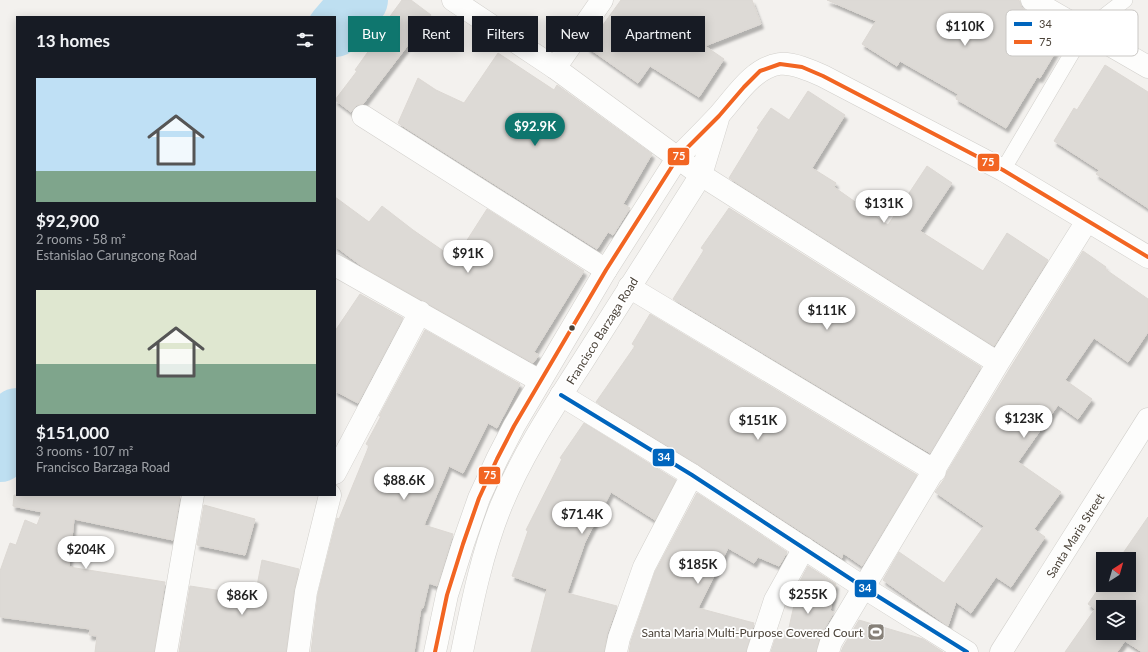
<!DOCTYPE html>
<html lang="en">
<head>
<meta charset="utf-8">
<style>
  :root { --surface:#171b24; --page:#20242c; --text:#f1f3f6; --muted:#9ea1a6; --accent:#0f766e }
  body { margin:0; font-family:Lato,sans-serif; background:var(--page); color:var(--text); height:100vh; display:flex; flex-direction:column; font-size:15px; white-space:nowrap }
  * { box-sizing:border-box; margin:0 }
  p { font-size:13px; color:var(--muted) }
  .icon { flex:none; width:22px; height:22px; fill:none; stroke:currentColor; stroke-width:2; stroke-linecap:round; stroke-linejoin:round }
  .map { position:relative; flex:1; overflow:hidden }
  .drawer { position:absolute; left:16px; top:16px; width:320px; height:480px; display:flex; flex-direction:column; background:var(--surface); border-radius:0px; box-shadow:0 2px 10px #0003 }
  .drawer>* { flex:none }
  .top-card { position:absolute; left:348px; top:16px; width:380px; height:36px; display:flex; gap:8px }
  .needle { width:26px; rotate:37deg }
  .tools { position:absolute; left:1096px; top:552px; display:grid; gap:8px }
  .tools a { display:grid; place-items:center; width:40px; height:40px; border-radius:0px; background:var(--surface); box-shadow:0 2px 10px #0003; font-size:20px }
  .price { position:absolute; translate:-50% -34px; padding:0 9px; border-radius:14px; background:#fff; color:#222; font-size:13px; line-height:26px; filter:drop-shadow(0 1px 2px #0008) }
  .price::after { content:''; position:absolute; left:50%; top:24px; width:12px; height:9px; margin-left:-6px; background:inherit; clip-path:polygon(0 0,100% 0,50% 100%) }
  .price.active { background:var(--accent); color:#fff }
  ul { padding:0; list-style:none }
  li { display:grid; align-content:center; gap:8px; height:212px; padding:0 20px }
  li span { display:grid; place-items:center; height:124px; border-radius:0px; color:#555 }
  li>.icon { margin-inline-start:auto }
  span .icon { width:72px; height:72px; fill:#fffc; stroke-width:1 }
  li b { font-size:17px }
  h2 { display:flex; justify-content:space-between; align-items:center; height:48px; padding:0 20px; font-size:17px }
  .chip { padding:0 14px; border-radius:0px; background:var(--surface); box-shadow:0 2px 10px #0003; font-size:14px; line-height:36px }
  .chip.active { background:var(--accent); color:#fff }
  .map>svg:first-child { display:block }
</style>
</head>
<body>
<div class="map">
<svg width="1148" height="652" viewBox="0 0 1148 652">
  <defs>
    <filter id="shadow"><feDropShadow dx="2.5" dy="4.5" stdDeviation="1" flood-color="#0004"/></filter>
  </defs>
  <rect width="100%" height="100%" fill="#f3f1ee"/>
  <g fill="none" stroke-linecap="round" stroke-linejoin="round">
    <path stroke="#bedff1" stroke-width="56" d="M 335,29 L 360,0
      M 0,454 L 17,416"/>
  </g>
  <path fill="#dddad6" stroke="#dcd8d3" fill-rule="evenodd" filter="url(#shadow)" d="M 402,0 L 411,0 L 431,15 L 363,104 L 357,105 L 353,109 L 351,112 L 335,100 L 357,71 L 355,70 L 382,32 L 380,30 Z
    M 621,0 L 752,0 L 761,24 L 705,46 L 724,59 L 699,97 L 650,66 L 638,83 L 587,47 Z
    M 827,0 L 1017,0 L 1020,1 L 1021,7 L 1026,11 L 1066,34 L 1040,78 L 1037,77 L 1006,128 L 956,99 L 958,94 L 900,61 L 897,66 L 862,44 L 876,21 Z
    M 498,53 L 554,90 L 557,85 L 652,154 L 623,204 L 630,208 L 613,235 L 608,232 L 597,249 L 398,123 L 418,78 L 436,90 L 464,103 Z
    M 1105,65 L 1148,92 L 1148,208 L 1096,174 L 1099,170 L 1054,141 L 1074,108 L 1077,110 Z
    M 808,91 L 845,115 L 812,168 L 836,183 L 834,187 L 888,225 L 927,166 L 952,183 L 920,231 L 983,271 L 1007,233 L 1048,260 L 994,346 L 729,178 L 759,129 L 757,128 L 771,108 L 789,120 Z
    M 335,197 L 369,222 L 382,206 L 413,230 L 455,259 L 487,209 L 584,271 L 534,352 L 539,355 L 533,363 L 363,267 L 335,246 Z
    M 729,208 L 981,367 L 930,453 L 673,299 L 704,250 L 701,248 Z
    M 1083,251 L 1106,267 L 1105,269 L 1148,299 L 1148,332 L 1128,362 L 1094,338 L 1065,380 L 1092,399 L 1078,419 L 1058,405 L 1018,462 L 1061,492 L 1034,529 L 1045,537 L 1011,587 L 996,577 L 971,613 L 956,602 L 948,626 L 883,580 L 899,552 L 944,583 L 984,526 L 935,492 L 945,478 L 947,472 L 1009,370 Z
    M 360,294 L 403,318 L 358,403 L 335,391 L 335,331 Z
    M 650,314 L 917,475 L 862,566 L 843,553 L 842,558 L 699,465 L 596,402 L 635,346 L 632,344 Z
    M 425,330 L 520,384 L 497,428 L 488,423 L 463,473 L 449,466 L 424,525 L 453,534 L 437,586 L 429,583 L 423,608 L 421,608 L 414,652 L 311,652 L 318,594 L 337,518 L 339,519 L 369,446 L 366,444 L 381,416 L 379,416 Z
    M 584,423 L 676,480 L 655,520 L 611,492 L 585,542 L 567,593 L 617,606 L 607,634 L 604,652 L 531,652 L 547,589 L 512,576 L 528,531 L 526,530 L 562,459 L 560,458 Z
    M 697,493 L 787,552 L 779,566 L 758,557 L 754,563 L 728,548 L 698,608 L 754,623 L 746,652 L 629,652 L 631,641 L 655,572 Z
    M 14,495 L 180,495 L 173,540 L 74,519 L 69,567 L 165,582 L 154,652 L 95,652 L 97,636 L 89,635 L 90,629 L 0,617 L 0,571 L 10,543 L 16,545 L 25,520 L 37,525 L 42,512 L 13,506 Z
    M 204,505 L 255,519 L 245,555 L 197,545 Z
    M 1148,517 L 1148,652 L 1142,652 L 1125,641 L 1117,652 L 1065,652 L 1095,609 L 1088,604 L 1103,582 L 1103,585 L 1129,585 L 1129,559 L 1119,559 ZM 1103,607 L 1129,607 L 1129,633 L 1103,633 Z
    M 262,560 L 299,569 L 294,590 L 286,652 L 179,652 L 190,586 L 255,596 Z
    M 808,566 L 836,584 L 830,611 L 834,612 L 820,636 L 816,652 L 771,652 L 778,630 L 788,632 L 799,583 Z
    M 859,620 L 923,639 L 943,652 L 841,652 L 843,647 Z"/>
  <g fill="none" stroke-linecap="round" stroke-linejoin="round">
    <g stroke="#d1cfcb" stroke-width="16">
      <path id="service" d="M 1003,170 L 1085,31 L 1125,0"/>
    </g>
    <g stroke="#d1cfcb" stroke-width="23">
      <path id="pedestrian" d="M 1032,0 L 1148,67
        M 555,68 L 602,0
        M 363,116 L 606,270
        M 701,175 L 998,363
        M 335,265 L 540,381
        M 629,287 L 935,471
        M 335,473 L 420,312
        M 166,652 L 193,495
        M 298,652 L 306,592 L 330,495
        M 616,652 L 619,638 L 644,567 L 692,475
        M 758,652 L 775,600 L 804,548
        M 828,652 L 831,642 L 998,363 L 1087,221"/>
    </g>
    <g stroke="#d1cfcb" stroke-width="23">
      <g id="minor">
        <path d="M 678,157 C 692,143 706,129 719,115 C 736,96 753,68 779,64 C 792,62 812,71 823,76 L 1003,170 L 1148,257"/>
        <path d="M 701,175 L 718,119"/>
        <path d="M 561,395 L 692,475 L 863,587 L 967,652"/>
        <path id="s1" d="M 1001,652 L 1148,419"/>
      </g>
    </g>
    <g stroke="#d1cfcb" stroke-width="23">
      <path id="tertiary" d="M 453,0 L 555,68 L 701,175 C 662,237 622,299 583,361 C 553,408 522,455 501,506 C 482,553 472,603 462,652
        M 435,652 L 447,595 L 463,544 L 479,498 L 497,459 L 514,426 L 606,270 L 678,157"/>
    </g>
    <use href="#service" stroke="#fdfdfc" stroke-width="15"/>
    <use href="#pedestrian" stroke="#fdfdfc" stroke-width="22"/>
    <use href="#minor" stroke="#fdfdfc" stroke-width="22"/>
    <use href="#tertiary" stroke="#fdfdfc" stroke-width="22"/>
    <g stroke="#fff" stroke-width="7">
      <path id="bus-1" d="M 561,395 L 692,475 L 863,587 L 967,652"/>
    </g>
    <g stroke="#fff" stroke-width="7">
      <path id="bus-2" d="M 435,652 L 447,595 L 463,544 L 479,498 L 497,459 L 514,426 L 606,270 L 678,157 L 719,116 L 744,87 L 760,71 L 780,64 L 802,67 L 823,76 L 1003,170 L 1148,257"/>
    </g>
    <use href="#bus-1" stroke="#0065bd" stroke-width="4"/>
    <use href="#bus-2" stroke="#f26522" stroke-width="4"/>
  </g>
  <defs>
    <g id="stadium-square" transform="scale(0.9)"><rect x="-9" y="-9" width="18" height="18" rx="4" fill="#868078" stroke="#fff"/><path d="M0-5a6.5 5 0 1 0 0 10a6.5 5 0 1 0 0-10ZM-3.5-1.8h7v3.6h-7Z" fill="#fff"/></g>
  </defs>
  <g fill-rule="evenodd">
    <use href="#stadium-square" x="876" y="632"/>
  </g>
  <circle fill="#4b4339" stroke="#fff" stroke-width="1.5" cx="572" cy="328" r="3.5"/>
  <g text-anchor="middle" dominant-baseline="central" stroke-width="3.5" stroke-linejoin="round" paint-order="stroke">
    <g font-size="12" fill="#4b4339" stroke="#fff">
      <text transform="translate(602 331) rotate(-58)">Francisco Barzaga Road</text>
      <text stroke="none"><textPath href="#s1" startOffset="138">Santa Maria Street</textPath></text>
    </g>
    <g font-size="12" fill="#4b4339" stroke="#fff" text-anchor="end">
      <text x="863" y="632">Santa Maria Multi-Purpose Covered Court</text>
    </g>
  </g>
  <rect x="1006" y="10" width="132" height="46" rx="6" fill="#fff" stroke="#c9c7c4" stroke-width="1"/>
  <rect x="1014" y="22" width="18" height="4" fill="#0065bd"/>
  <rect x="1014" y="40" width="18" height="4" fill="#f26522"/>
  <g font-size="11" fill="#4b4339">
    <text x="1039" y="28">34</text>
    <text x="1039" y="46">75</text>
  </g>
  <g stroke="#fff" stroke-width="1.5">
    <rect x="667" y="147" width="23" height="19" rx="4" fill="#f26522"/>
    <rect x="977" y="153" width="23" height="19" rx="4" fill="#f26522"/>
    <rect x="652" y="448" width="23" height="19" rx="4" fill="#0065bd"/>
    <rect x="478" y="466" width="23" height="19" rx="4" fill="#f26522"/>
    <rect x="854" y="579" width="23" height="19" rx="4" fill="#0065bd"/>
  </g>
  <g font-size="11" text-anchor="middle" font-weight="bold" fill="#fff">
    <text x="679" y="160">75</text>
    <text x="988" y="166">75</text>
    <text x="664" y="461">34</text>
    <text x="490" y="479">75</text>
    <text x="865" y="592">34</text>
  </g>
</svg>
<div class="tools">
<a><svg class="needle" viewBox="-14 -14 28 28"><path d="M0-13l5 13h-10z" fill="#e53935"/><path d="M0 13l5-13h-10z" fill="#9ea1a6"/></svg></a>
<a><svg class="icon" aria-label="layers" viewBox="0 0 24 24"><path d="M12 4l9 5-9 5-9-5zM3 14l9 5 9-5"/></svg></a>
</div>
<b class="price" style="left:965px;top:47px">$110K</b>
<b class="price active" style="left:535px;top:147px">$92.9K</b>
<b class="price" style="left:884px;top:224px">$131K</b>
<b class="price" style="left:468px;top:274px">$91K</b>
<b class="price" style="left:827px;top:331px">$111K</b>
<b class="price" style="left:1024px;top:439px">$123K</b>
<b class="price" style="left:758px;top:441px">$151K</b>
<b class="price" style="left:404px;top:501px">$88.6K</b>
<b class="price" style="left:582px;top:535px">$71.4K</b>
<b class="price" style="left:86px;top:570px">$204K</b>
<b class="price" style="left:698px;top:585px">$185K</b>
<b class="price" style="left:808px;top:615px">$255K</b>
<b class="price" style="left:242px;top:616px">$86K</b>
<div class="top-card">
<a class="chip active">Buy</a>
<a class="chip">Rent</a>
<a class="chip">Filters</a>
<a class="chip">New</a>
<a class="chip">Apartment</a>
</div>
<section class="drawer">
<h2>13 homes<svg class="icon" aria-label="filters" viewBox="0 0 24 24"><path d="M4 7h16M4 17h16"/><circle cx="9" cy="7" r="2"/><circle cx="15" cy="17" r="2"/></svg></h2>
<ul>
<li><span style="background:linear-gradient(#bfe0f5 75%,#7fa58c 0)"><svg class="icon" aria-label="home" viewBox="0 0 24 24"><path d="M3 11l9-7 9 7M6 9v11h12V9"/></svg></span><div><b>$92,900</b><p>2 rooms · 58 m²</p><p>Estanislao Carungcong Road</p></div></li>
<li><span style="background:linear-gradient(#dfe7d0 60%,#7fa58c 0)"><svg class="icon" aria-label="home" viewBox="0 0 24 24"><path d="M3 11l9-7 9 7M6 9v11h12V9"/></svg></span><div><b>$151,000</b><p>3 rooms · 107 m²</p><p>Francisco Barzaga Road</p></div></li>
</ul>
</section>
</div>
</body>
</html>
